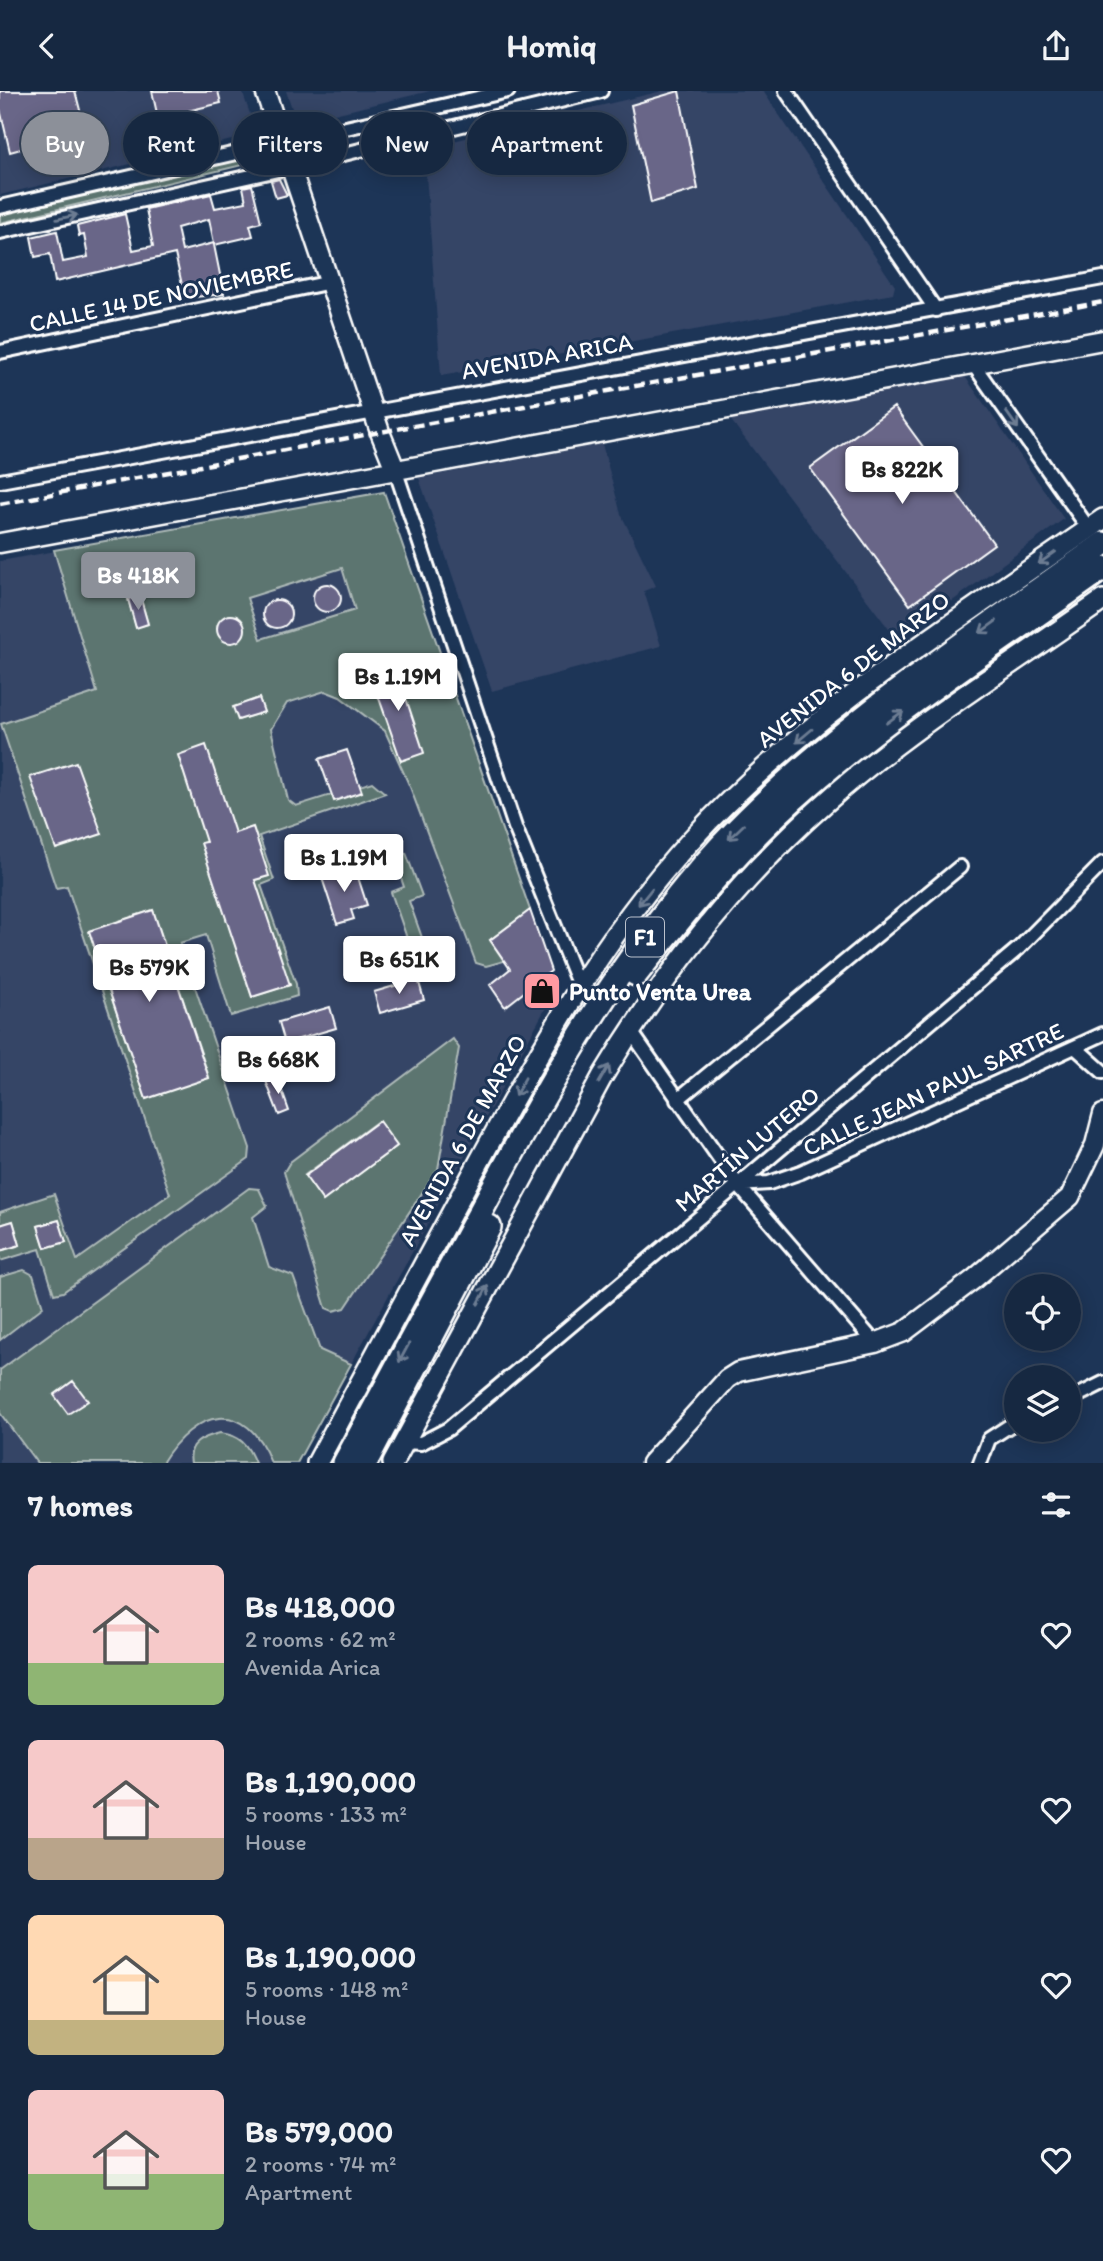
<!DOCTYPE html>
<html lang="en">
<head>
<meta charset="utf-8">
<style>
  :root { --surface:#162841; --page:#23344c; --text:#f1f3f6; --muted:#9ea6b1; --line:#35445a; --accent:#8c9099 }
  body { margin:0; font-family:Itim,sans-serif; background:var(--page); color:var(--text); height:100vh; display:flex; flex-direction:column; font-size:26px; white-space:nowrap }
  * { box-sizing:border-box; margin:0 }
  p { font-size:23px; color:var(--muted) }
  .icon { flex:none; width:38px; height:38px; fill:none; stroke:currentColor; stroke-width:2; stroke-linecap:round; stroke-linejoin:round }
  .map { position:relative; height:1372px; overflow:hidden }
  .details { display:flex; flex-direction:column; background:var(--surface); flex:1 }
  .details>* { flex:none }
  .guide { position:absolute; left:21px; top:21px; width:700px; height:63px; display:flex; gap:14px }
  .tools { position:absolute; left:1004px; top:1183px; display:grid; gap:14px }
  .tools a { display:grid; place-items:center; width:77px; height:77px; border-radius:50%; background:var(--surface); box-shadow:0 4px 18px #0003,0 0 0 2px var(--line); font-size:35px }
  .price { position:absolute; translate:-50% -60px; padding:0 16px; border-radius:7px; background:#fff; color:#222; font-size:23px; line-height:46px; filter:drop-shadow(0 2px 4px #0008) }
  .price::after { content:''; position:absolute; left:50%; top:42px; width:21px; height:16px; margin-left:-10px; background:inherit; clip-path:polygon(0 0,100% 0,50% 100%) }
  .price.active { background:var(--accent); color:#fff }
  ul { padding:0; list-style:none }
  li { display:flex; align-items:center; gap:21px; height:175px; padding:0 28px }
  li span { display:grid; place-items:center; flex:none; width:196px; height:140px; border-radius:10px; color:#555 }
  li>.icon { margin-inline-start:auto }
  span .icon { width:84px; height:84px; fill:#fffc; stroke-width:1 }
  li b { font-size:30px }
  h2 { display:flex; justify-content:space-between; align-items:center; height:84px; padding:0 28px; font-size:30px }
  .chip { padding:0 24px; border-radius:32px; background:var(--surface); box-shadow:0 4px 18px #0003,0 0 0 2px var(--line); font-size:24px; line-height:63px }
  .chip.active { background:var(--accent); color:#fff }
  header { display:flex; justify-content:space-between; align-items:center; height:91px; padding:0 28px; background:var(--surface); font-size:32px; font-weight:700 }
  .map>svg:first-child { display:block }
</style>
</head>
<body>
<header><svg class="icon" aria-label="back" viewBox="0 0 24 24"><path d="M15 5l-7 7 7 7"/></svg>Homiq<svg class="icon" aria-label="share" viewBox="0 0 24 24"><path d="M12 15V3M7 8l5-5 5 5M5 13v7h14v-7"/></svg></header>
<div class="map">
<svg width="1103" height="1372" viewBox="0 0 1103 1372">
  <rect width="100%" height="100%" fill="#1d3557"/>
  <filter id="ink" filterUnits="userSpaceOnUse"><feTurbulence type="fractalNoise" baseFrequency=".0143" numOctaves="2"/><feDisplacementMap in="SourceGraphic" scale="14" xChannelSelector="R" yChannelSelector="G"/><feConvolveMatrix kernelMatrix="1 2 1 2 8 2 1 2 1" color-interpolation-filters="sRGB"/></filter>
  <g filter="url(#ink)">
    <path fill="#344466" d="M 0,0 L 242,0 L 257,43 L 0,104 Z
      M 286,0 L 430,0 L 297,32 Z
      M 662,0 L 763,0 L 895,195 L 893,203 L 441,285 L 424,57 Z
      M 964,284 L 1064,428 L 898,550 L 730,328 Z
      M 602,353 L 621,423 L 656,495 L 644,500 L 661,555 L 492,600 L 419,387 Z
      M 384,401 L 530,819 L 555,900 L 297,1372 L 0,1372 L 0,470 Z"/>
    <path fill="#5c7470" stroke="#aebab8" stroke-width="2" fill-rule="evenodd" d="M 270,59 L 273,63 L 271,67 L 0,132 L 0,123 Z
      M 384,401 L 530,819 L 490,849 L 504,870 L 486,875 L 476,872 L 410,696 L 385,640 L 340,606 L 325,600 L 287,612 L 271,638 L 288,709 L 296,715 L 372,691 L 385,702 L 259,745 L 274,789 L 261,794 L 296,893 L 297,905 L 231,925 L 206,844 L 180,852 L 250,1057 L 249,1068 L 63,1201 L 54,1203 L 40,1158 L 0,1170 L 0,1160 L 20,1154 L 13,1130 L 0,1134 L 0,1121 L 54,1103 L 77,1169 L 170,1103 L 67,795 L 56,797 L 1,633 L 97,601 L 54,459 ZM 342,477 L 355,519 L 261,548 L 247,507 ZM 140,505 L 148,533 L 136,536 L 128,508 ZM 259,607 L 264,621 L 238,629 L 234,616 ZM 253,736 L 268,785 L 255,789 L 289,894 L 252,906 L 202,752 ZM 153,819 L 209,986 L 146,1008 L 89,840 ZM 59,1129 L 66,1151 L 45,1157 L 38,1135 Z
      M 406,762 L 422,805 L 409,810 L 430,869 L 416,873 L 391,801 L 404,796 L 394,767 Z
      M 453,948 L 459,957 L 438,1078 L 345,1217 L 333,1220 L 326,1217 L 284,1081 L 290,1071 ZM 378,1030 L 397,1055 L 323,1109 L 305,1084 Z
      M 249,1097 L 259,1098 L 267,1115 L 253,1126 L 269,1176 L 293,1185 L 320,1259 L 351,1273 L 297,1372 L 271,1372 C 246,1305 194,1319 162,1372 L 37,1372 L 0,1322 L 0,1279 Z
      M 24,1179 L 33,1184 L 43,1216 L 0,1249 L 0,1186 Z
      M 220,1342 C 240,1344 248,1354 255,1372 L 191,1372 C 187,1352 203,1346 220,1342 Z"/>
    <path fill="#696688" stroke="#fff" stroke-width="2" fill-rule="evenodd" d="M 0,0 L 75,0 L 86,42 L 21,55 L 21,58 L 10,61 L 0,18 Z
      M 152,0 L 218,0 L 221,12 L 158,27 Z
      M 679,0 L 698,98 L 651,112 L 631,14 Z
      M 279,88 L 287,104 L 276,107 L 271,90 Z
      M 252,94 L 261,131 L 250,134 L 253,145 L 214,154 L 224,203 L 185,207 L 175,163 L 55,191 L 50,163 L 35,166 L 31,146 L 57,140 L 63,171 L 88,166 L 84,144 L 79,145 L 77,135 L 125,123 L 133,159 L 153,155 L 146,118 L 211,103 L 215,117 L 246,111 L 243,96 ZM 209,128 L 214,152 L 182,160 L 177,137 Z
      M 894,316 L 994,453 L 910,514 L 810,377 Z
      M313 507a14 14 0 1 1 28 0a14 14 0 1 1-28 0Z
      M 140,505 L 148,533 L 136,537 L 128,508 Z
      M263 523a14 14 0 1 1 28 0a14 14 0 1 1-28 0Z
      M217 538a14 14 0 1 1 28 0a14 14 0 1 1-28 0Z
      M 401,577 L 409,600 L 404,601 L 424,662 L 401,670 L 372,587 Z
      M 259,607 L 264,621 L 238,629 L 233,616 Z
      M 206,654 L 235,742 L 253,736 L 269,785 L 255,789 L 290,894 L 252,906 L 201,752 L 206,751 L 178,664 Z
      M 347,659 L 362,701 L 334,710 L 319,668 Z
      M 76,671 L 102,743 L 56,758 L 30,686 Z
      M 355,777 L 367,814 L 351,819 L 354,828 L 337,833 L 322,787 Z
      M 153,819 L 209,987 L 146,1008 L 89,840 Z
      M 530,819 L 551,880 L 505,916 L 490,894 L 510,878 L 490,849 Z
      M 418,888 L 424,909 L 380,922 L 374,901 Z
      M 330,916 L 336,937 L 285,952 L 279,931 Z
      M 277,986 L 289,1020 L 279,1024 L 266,990 Z
      M 379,1030 L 397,1055 L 323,1110 L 305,1085 Z
      M 59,1129 L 66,1151 L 45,1157 L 38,1135 Z
      M 13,1130 L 20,1154 L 0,1160 L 0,1134 Z
      M 73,1290 L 88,1310 L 68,1323 L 54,1304 Z"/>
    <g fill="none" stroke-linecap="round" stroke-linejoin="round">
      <g stroke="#fff" stroke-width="18">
        <path id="street" d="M 786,0 L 936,219
          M 0,116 L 508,0
          M 0,141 L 291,76 L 601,0
          M 0,261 L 331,191
          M 973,273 L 1089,438
          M 395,378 L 515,736 L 579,895
          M 0,390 L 1103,187
          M 630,939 L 738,1094 L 875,1252
          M 1075,956 L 1103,981
          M 677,1009 L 960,776
          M 739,1094 L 769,1092 L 801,1081 L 1103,943
          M 1069,1309 L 1103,1292
          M 404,1351 L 421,1352 L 448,1338 L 1019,857 L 1103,772
          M 980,1372 L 989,1348 L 1017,1330"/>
      </g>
      <g stroke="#fff" stroke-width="23">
        <path id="secondary" d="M 265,0 L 380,341 L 395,378
          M 0,452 L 1103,249
          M 651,1372 L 727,1288 L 738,1281 L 875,1252 L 904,1241 L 973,1189 L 1070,1106 L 1095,1054 L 1103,1023"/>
      </g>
      <g stroke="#fff" stroke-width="24">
        <path id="primary" d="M 317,1372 C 368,1276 420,1180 472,1084 C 536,966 600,848 692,748 C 809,621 962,527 1103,428
          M 393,1372 L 602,986 C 663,884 736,791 825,712 C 910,636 1010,575 1103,509"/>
      </g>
      <g stroke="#fff" stroke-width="28">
        <path id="highway" d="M 636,883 C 689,816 743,751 808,695 C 900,615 1004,548 1103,477
          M 345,1372 C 390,1288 435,1204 481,1120 C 550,991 621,863 721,755 C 832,637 973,547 1103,453
          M 365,1372 L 489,1136"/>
      </g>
      <use href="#street" stroke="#1d3557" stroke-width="12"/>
      <use href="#secondary" stroke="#1d3557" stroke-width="18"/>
      <use href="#primary" stroke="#1d3557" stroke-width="19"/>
      <use href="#highway" stroke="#1d3557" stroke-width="23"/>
      <path stroke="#fff" stroke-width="4.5" stroke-dasharray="10 5" stroke-linecap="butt" d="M 0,413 L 380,341 L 1103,211"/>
    </g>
    <defs><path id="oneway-shaft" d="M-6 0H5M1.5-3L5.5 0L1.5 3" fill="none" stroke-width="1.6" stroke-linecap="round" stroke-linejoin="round" transform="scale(1.75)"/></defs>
    <g stroke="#6c7c92">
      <use href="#oneway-shaft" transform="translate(67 126) rotate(-13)"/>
      <use href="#oneway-shaft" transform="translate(1012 329) rotate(55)"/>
      <use href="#oneway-shaft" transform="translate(1047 467) rotate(145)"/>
      <use href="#oneway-shaft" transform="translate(988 536) rotate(144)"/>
      <use href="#oneway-shaft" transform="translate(895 626) rotate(-36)"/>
      <use href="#oneway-shaft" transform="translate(804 645) rotate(140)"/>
      <use href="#oneway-shaft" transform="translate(736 741) rotate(136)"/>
      <use href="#oneway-shaft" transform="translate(645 806) rotate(129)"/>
      <use href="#oneway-shaft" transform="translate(604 983) rotate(-60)"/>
      <use href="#oneway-shaft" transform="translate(520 996) rotate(119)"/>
      <use href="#oneway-shaft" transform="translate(483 1204) rotate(-62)"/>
      <use href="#oneway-shaft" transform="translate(404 1262) rotate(118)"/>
    </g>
  </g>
  <defs>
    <g id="shop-square" transform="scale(2.0125)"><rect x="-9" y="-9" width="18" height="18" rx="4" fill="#ff9aa2" stroke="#1d3557"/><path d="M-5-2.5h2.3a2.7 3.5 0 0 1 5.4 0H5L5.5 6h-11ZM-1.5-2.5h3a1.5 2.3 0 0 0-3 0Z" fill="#111"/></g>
  </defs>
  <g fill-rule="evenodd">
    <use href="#shop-square" x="542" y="900"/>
  </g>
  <g text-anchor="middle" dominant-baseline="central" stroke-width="6" stroke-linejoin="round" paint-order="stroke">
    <rect fill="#1d3557" stroke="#bbc2cd" stroke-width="2" x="626" y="826.5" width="38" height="39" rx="5"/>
    <g font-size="23" font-weight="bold" fill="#fff">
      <text x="645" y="846">F1</text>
    </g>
    <g font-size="24" fill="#fff" stroke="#1d3557">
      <text transform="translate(161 205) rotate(-12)">CALLE 14 DE NOVIEMBRE</text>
      <text transform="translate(547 265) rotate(-10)">AVENIDA ARICA</text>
      <text transform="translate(853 578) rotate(-38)">AVENIDA 6 DE MARZO</text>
      <text transform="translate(933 998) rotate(-25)">CALLE JEAN PAUL SARTRE</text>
      <text transform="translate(462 1049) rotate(-61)">AVENIDA 6 DE MARZO</text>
      <text transform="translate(747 1058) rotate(-40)">MARTÍN LUTERO</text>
    </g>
    <g font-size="24" font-weight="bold" fill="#fff" stroke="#1d3557" text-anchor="start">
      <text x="569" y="900">Punto Venta Urea</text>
    </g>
  </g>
</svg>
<div class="tools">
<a><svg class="icon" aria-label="locate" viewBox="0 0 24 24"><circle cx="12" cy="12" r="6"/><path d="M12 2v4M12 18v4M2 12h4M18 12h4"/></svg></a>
<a><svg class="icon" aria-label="layers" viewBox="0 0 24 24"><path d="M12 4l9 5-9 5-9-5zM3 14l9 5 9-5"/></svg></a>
</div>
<b class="price" style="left:902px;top:415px">Bs 822K</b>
<b class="price active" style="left:138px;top:521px">Bs 418K</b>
<b class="price" style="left:398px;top:622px">Bs 1.19M</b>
<b class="price" style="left:344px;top:803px">Bs 1.19M</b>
<b class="price" style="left:399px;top:905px">Bs 651K</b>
<b class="price" style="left:149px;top:913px">Bs 579K</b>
<b class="price" style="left:278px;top:1005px">Bs 668K</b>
<div class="guide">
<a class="chip active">Buy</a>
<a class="chip">Rent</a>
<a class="chip">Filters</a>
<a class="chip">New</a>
<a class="chip">Apartment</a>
</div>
</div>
<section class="details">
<h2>7 homes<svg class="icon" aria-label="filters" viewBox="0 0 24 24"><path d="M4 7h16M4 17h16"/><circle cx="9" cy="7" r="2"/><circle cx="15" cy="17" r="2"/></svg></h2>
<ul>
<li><span style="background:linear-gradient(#f6c9c9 70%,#8fb573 0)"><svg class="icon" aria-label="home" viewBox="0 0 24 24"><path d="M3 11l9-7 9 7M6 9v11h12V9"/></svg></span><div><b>Bs 418,000</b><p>2 rooms · 62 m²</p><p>Avenida Arica</p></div><svg class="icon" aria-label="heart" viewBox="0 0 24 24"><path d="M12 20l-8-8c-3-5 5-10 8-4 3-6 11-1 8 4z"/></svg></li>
<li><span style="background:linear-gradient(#f6c9c9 70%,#b9a48a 0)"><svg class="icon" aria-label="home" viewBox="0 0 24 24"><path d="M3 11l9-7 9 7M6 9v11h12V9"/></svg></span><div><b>Bs 1,190,000</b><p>5 rooms · 133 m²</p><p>House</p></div><svg class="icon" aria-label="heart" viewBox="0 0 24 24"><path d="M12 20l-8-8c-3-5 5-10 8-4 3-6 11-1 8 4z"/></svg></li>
<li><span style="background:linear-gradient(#ffd9b3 75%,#c2b280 0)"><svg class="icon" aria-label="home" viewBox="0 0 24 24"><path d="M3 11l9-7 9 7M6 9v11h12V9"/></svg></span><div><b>Bs 1,190,000</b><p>5 rooms · 148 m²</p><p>House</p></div><svg class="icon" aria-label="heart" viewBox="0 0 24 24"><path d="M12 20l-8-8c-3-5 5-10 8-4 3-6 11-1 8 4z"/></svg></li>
<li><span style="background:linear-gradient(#f6c9c9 60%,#8fb573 0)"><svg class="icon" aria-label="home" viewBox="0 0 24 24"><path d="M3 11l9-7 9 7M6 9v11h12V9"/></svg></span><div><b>Bs 579,000</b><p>2 rooms · 74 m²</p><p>Apartment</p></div><svg class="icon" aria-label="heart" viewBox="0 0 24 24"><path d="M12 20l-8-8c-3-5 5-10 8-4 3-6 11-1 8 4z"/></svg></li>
</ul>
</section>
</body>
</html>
